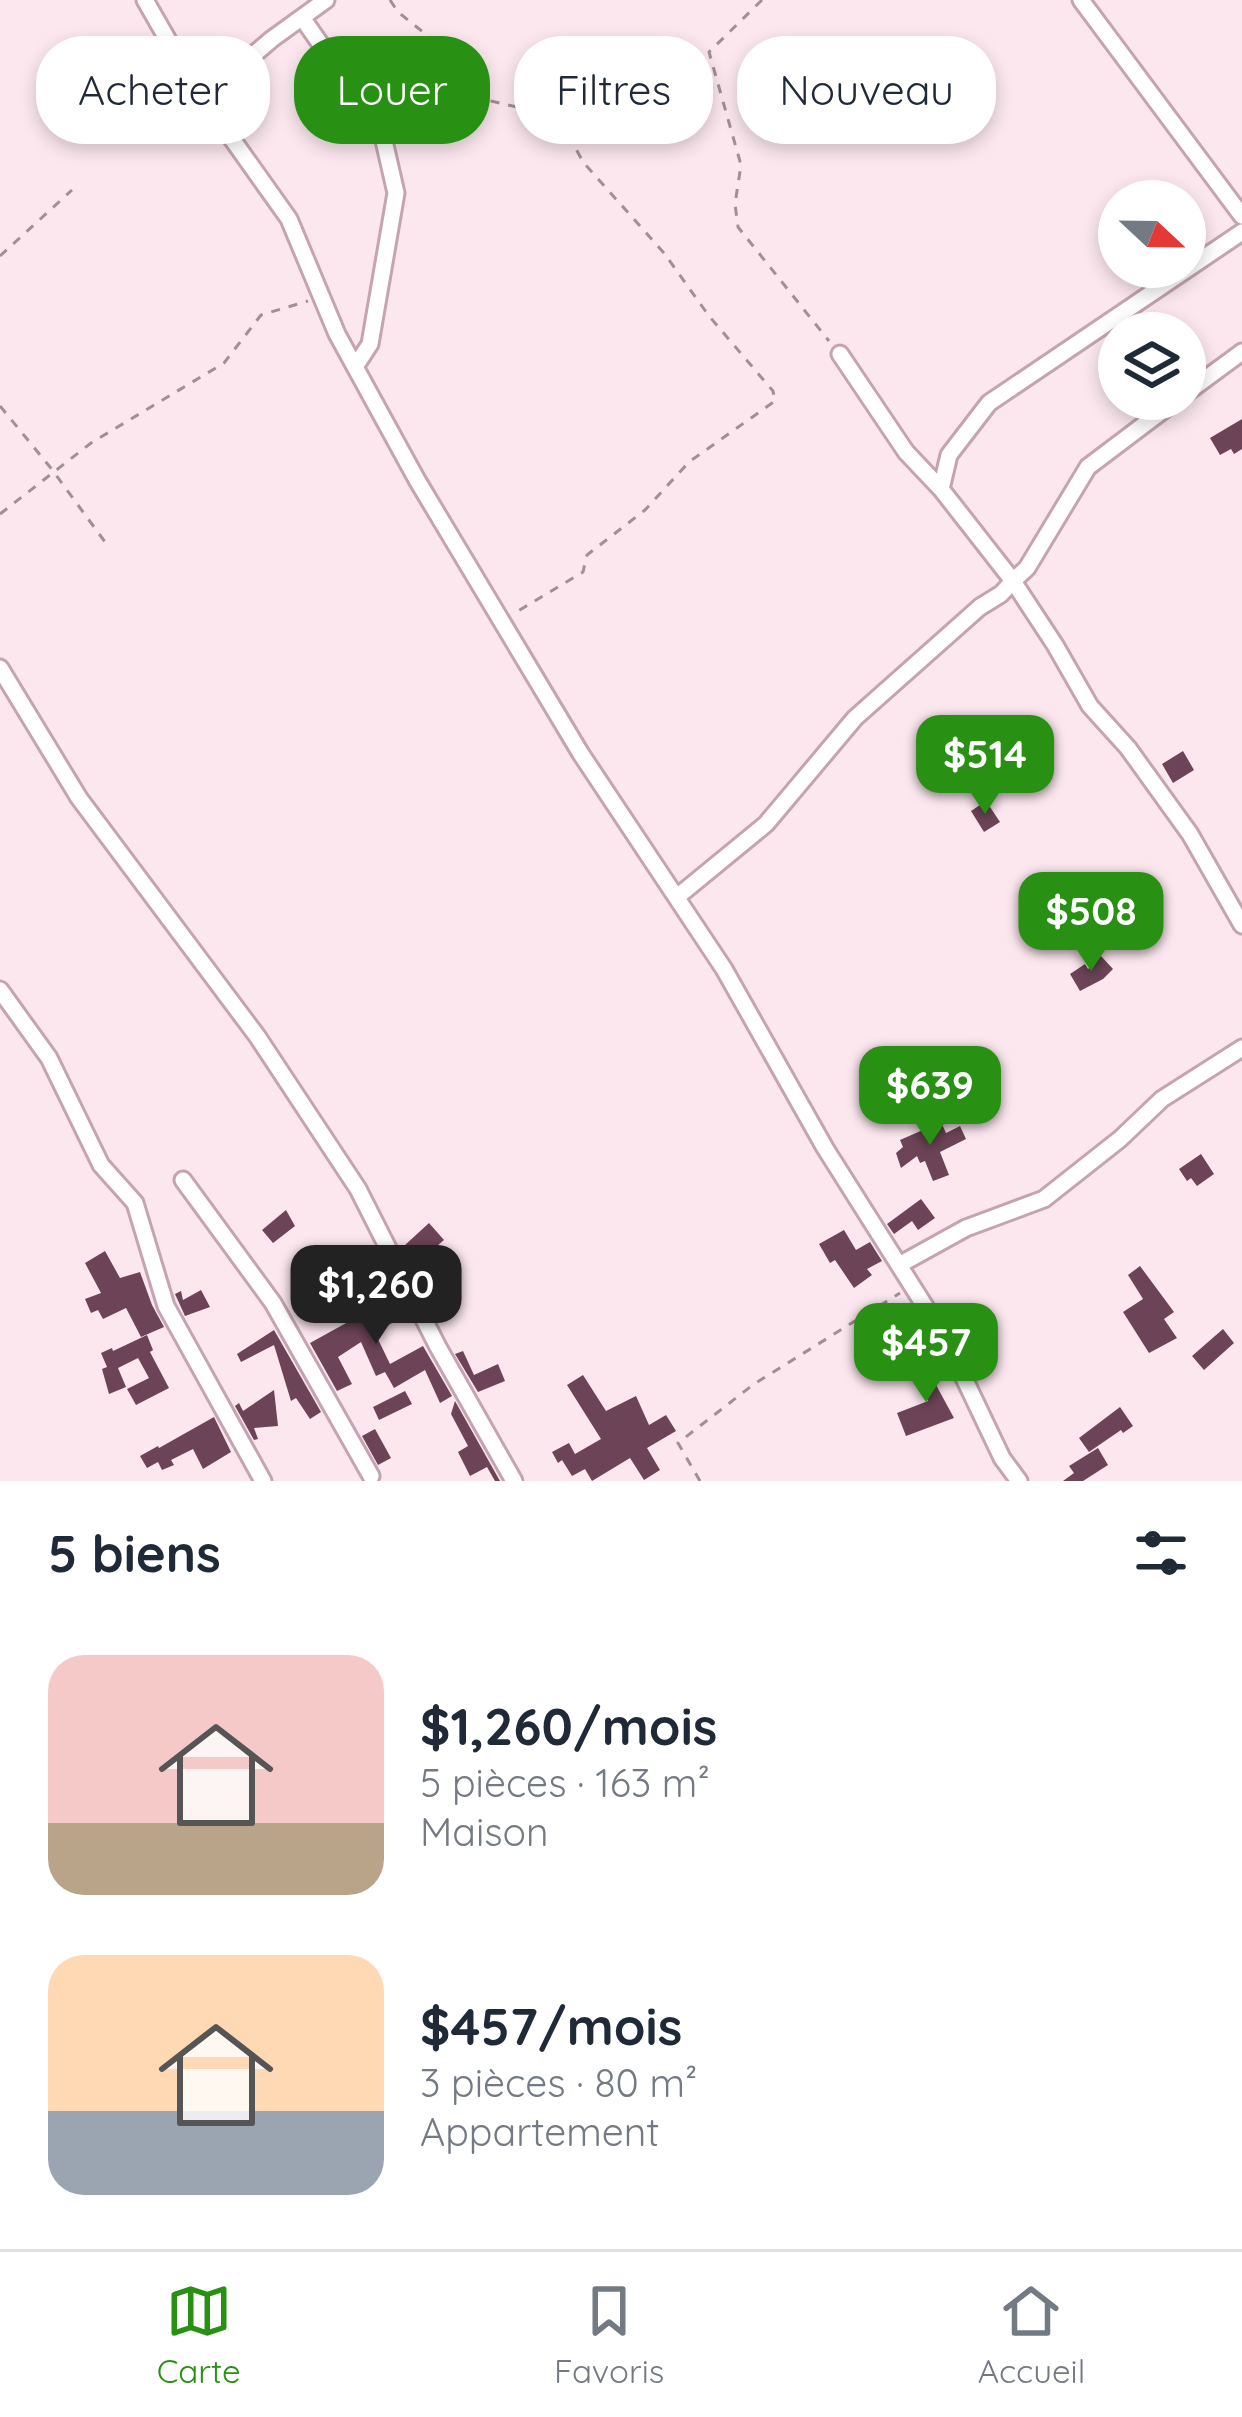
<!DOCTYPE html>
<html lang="fr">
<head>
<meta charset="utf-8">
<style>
  :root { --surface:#fff; --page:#f2f2f3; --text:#1f2937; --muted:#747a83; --line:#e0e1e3; --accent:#289013 }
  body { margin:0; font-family:Quicksand,sans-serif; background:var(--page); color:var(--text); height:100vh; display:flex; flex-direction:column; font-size:45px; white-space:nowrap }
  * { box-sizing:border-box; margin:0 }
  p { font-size:39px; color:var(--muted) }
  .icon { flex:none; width:66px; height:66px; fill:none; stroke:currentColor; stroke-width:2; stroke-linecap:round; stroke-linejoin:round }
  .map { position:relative; height:1481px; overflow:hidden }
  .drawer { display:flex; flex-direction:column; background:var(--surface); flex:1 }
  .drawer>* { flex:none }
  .guide { position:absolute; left:36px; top:36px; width:1170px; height:108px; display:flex; gap:24px }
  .needle { width:78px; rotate:112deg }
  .controls { position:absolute; left:1098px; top:180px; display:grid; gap:24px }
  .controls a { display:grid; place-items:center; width:108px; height:108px; border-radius:50%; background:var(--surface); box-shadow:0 6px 18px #0003; font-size:60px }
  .price { position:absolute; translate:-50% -102px; padding:0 27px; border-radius:24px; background:var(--accent); color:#fff; font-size:39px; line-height:78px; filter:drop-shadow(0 3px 6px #0008) }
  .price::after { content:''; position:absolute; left:50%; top:72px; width:36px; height:27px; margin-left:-18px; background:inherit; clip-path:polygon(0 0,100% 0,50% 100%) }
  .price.selected { background:#222; color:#fff }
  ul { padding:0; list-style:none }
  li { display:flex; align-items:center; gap:36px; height:300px; padding:0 48px }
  li span { display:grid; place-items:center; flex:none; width:336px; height:240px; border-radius:36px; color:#555 }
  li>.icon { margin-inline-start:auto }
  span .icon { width:144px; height:144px; fill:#fffc; stroke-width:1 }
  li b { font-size:51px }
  h2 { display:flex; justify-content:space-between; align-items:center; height:144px; padding:0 48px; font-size:51px }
  .chip { padding:0 42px; border-radius:48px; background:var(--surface); box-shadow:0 6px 18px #0003; font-size:42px; line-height:108px }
  .chip.selected { background:var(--accent); color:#fff }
  .dock { display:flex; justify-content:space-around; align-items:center; height:168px; border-top:3px solid var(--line); background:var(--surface); font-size:33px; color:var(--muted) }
  .dock a { display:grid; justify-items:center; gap:6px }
  .dock .selected { color:var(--accent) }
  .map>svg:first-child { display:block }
</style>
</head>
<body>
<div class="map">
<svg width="1242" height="1481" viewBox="0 0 1242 1481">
  <rect width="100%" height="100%" fill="#fce7ef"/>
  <path fill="#6d4457" d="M 1242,419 L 1242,449 L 1234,454 L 1231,449 L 1220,455 L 1210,438 Z
    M 1183,751 L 1194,770 L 1173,783 L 1162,764 Z
    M 986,801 L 1000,822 L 984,832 L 971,811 Z
    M 1101,956 L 1113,969 L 1103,979 L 1080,991 L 1070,974 L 1085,964 L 1088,969 Z
    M 941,1122 L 946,1133 L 960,1126 L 966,1139 L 940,1152 L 949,1175 L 933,1181 L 925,1161 L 920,1163 L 917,1156 L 901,1168 L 896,1153 L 903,1147 L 900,1140 Z
    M 1201,1154 L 1214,1174 L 1197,1186 L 1191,1178 L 1187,1181 L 1179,1169 Z
    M 921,1199 L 935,1218 L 918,1230 L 912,1221 L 894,1234 L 887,1224 Z
    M 286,1210 L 295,1226 L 273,1243 L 262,1230 Z
    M 429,1223 L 444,1240 L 423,1258 L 417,1251 L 410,1255 L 405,1245 Z
    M 844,1230 L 856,1250 L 870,1242 L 882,1261 L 867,1269 L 872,1275 L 854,1288 L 835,1260 L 830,1263 L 819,1244 Z
    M 105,1251 L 120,1278 L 140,1272 L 152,1305 L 164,1327 L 141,1337 L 126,1308 L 103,1319 L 98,1310 L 91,1313 L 85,1299 L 101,1293 L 85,1263 Z
    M 1140,1266 L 1174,1312 L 1164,1319 L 1177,1338 L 1149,1353 L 1123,1312 L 1143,1299 L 1128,1275 Z
    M 391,1281 L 410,1318 L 398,1323 L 397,1320 L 375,1333 L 390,1364 L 423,1346 L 452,1396 L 440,1403 L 425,1370 L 394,1388 L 385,1372 L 376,1376 L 361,1342 L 338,1357 L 352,1384 L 337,1391 L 310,1343 L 386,1301 L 380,1286 Z
    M 201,1290 L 210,1307 L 185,1316 L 175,1294 L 181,1291 L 183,1300 Z
    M 1223,1329 L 1234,1343 L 1204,1370 L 1192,1356 Z
    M 274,1330 L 321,1412 L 310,1419 L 296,1398 L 291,1401 L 274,1345 L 241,1362 L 237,1354 Z
    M 147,1335 L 153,1350 L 150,1352 L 169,1388 L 136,1405 L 127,1389 L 149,1378 L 138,1358 L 118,1368 L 126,1387 L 109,1394 L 102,1369 L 107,1367 L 101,1353 L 112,1348 L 113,1351 Z
    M 463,1351 L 474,1375 L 498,1364 L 505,1381 L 478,1392 L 455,1354 Z
    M 934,1364 L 940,1381 L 935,1383 L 954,1418 L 906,1436 L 897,1413 L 928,1401 L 915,1371 Z
    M 583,1375 L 606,1411 L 636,1396 L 649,1425 L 666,1415 L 676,1431 L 647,1448 L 660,1470 L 644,1480 L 630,1458 L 592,1481 L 585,1469 L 572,1476 L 562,1460 L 558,1463 L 552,1452 L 569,1443 L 575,1454 L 601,1439 L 567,1385 Z
    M 274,1390 L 278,1426 L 254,1428 L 258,1439 L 254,1440 L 235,1406 L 239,1403 L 243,1411 Z
    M 405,1391 L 412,1404 L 379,1420 L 373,1407 Z
    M 455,1401 L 500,1481 L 495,1481 L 487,1467 L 470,1476 L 458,1452 L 468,1446 L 451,1414 Z
    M 1120,1407 L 1133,1426 L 1123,1433 L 1121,1430 L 1089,1452 L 1079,1438 Z
    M 214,1417 L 231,1452 L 203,1469 L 193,1449 L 171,1460 L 174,1465 L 162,1470 L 158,1462 L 147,1468 L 140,1456 L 158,1446 L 159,1448 Z
    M 375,1429 L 391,1458 L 378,1465 L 362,1436 Z
    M 1098,1448 L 1108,1465 L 1083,1481 L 1063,1481 L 1074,1473 L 1069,1466 Z"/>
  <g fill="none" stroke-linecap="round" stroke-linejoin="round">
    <g stroke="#c5a3b1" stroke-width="21">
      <path id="minor" d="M 145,0 L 193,84 L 289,219 L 337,334 L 417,480 L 581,754 L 724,969 L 825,1148 L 945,1338 L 1002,1458 L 1019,1481
        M 1081,0 L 1242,216
        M 303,19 L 382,132 L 396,193 L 370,344 L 355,367
        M 203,98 L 272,39 L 326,0
        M 840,354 L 906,452 L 941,489
        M 1185,394 L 1242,352
        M 1178,399 L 1088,467 L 1027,568 L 1013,581 L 1055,645 L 1090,706 L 1128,748 L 1190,834 L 1242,925
        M 0,668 L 79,798 L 257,1036 L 358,1189 L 438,1347 L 514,1481
        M 677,897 L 766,824 L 855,718 L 980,607 L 1001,594 L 1013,581 L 941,489 L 949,455 L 989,403 L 1242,232
        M 0,990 L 49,1058 L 101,1165 L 135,1203 L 166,1306 L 263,1481
        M 183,1180 L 273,1303 L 371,1476
        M 899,1265 L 966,1228 L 1044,1199 L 1120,1139 L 1162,1099 L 1242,1048"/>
    </g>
    <path stroke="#a08f96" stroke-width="3" stroke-dasharray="9 9" stroke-linecap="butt" d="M 390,0 L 398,12 L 438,44 L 462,76 L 487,100 L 559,117 L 583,162 L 664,253 L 709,316 L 773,391 L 775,401 L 689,462 L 645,510 L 587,555 L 583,572 L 513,614
      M 762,0 L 709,52 L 741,165 L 735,204 L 738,227 L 829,341
      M 0,256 L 72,190
      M 0,406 L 50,467 L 108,546
      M 0,514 L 91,443 L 224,363 L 261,315 L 308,301
      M 700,1481 L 678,1443 L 754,1384 L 900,1293"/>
    <use href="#minor" stroke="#fff" stroke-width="15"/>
  </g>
</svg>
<div class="controls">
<a><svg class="needle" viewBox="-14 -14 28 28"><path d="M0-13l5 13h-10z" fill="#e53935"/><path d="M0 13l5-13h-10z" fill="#747a83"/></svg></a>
<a><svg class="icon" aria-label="layers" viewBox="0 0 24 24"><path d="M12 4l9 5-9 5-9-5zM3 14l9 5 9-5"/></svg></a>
</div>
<b class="price" style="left:985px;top:817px">$514</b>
<b class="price" style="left:1091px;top:974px">$508</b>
<b class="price" style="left:930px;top:1148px">$639</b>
<b class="price selected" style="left:376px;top:1347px">$1,260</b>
<b class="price" style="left:926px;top:1405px">$457</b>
<div class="guide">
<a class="chip">Acheter</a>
<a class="chip selected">Louer</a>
<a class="chip">Filtres</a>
<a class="chip">Nouveau</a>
</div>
</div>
<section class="drawer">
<h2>5 biens<svg class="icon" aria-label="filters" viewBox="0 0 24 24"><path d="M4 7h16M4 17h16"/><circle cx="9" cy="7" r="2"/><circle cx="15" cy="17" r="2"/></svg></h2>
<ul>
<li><span style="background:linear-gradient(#f6c9c9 70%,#b9a48a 0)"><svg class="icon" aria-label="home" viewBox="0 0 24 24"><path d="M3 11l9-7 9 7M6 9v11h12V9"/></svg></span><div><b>$1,260/mois</b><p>5 pièces · 163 m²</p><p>Maison</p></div></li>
<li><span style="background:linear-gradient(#ffd9b3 65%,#9aa5b1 0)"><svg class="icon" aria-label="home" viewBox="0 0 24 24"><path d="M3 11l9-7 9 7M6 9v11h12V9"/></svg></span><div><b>$457/mois</b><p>3 pièces · 80 m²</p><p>Appartement</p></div></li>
</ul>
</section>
<nav class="dock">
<a class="selected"><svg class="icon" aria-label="map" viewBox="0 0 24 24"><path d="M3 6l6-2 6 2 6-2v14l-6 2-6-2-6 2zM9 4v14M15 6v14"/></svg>Carte</a>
<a><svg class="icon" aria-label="saved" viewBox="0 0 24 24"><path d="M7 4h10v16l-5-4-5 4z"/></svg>Favoris</a>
<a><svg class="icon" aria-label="home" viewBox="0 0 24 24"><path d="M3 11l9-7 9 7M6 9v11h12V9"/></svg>Accueil</a>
</nav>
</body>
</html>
